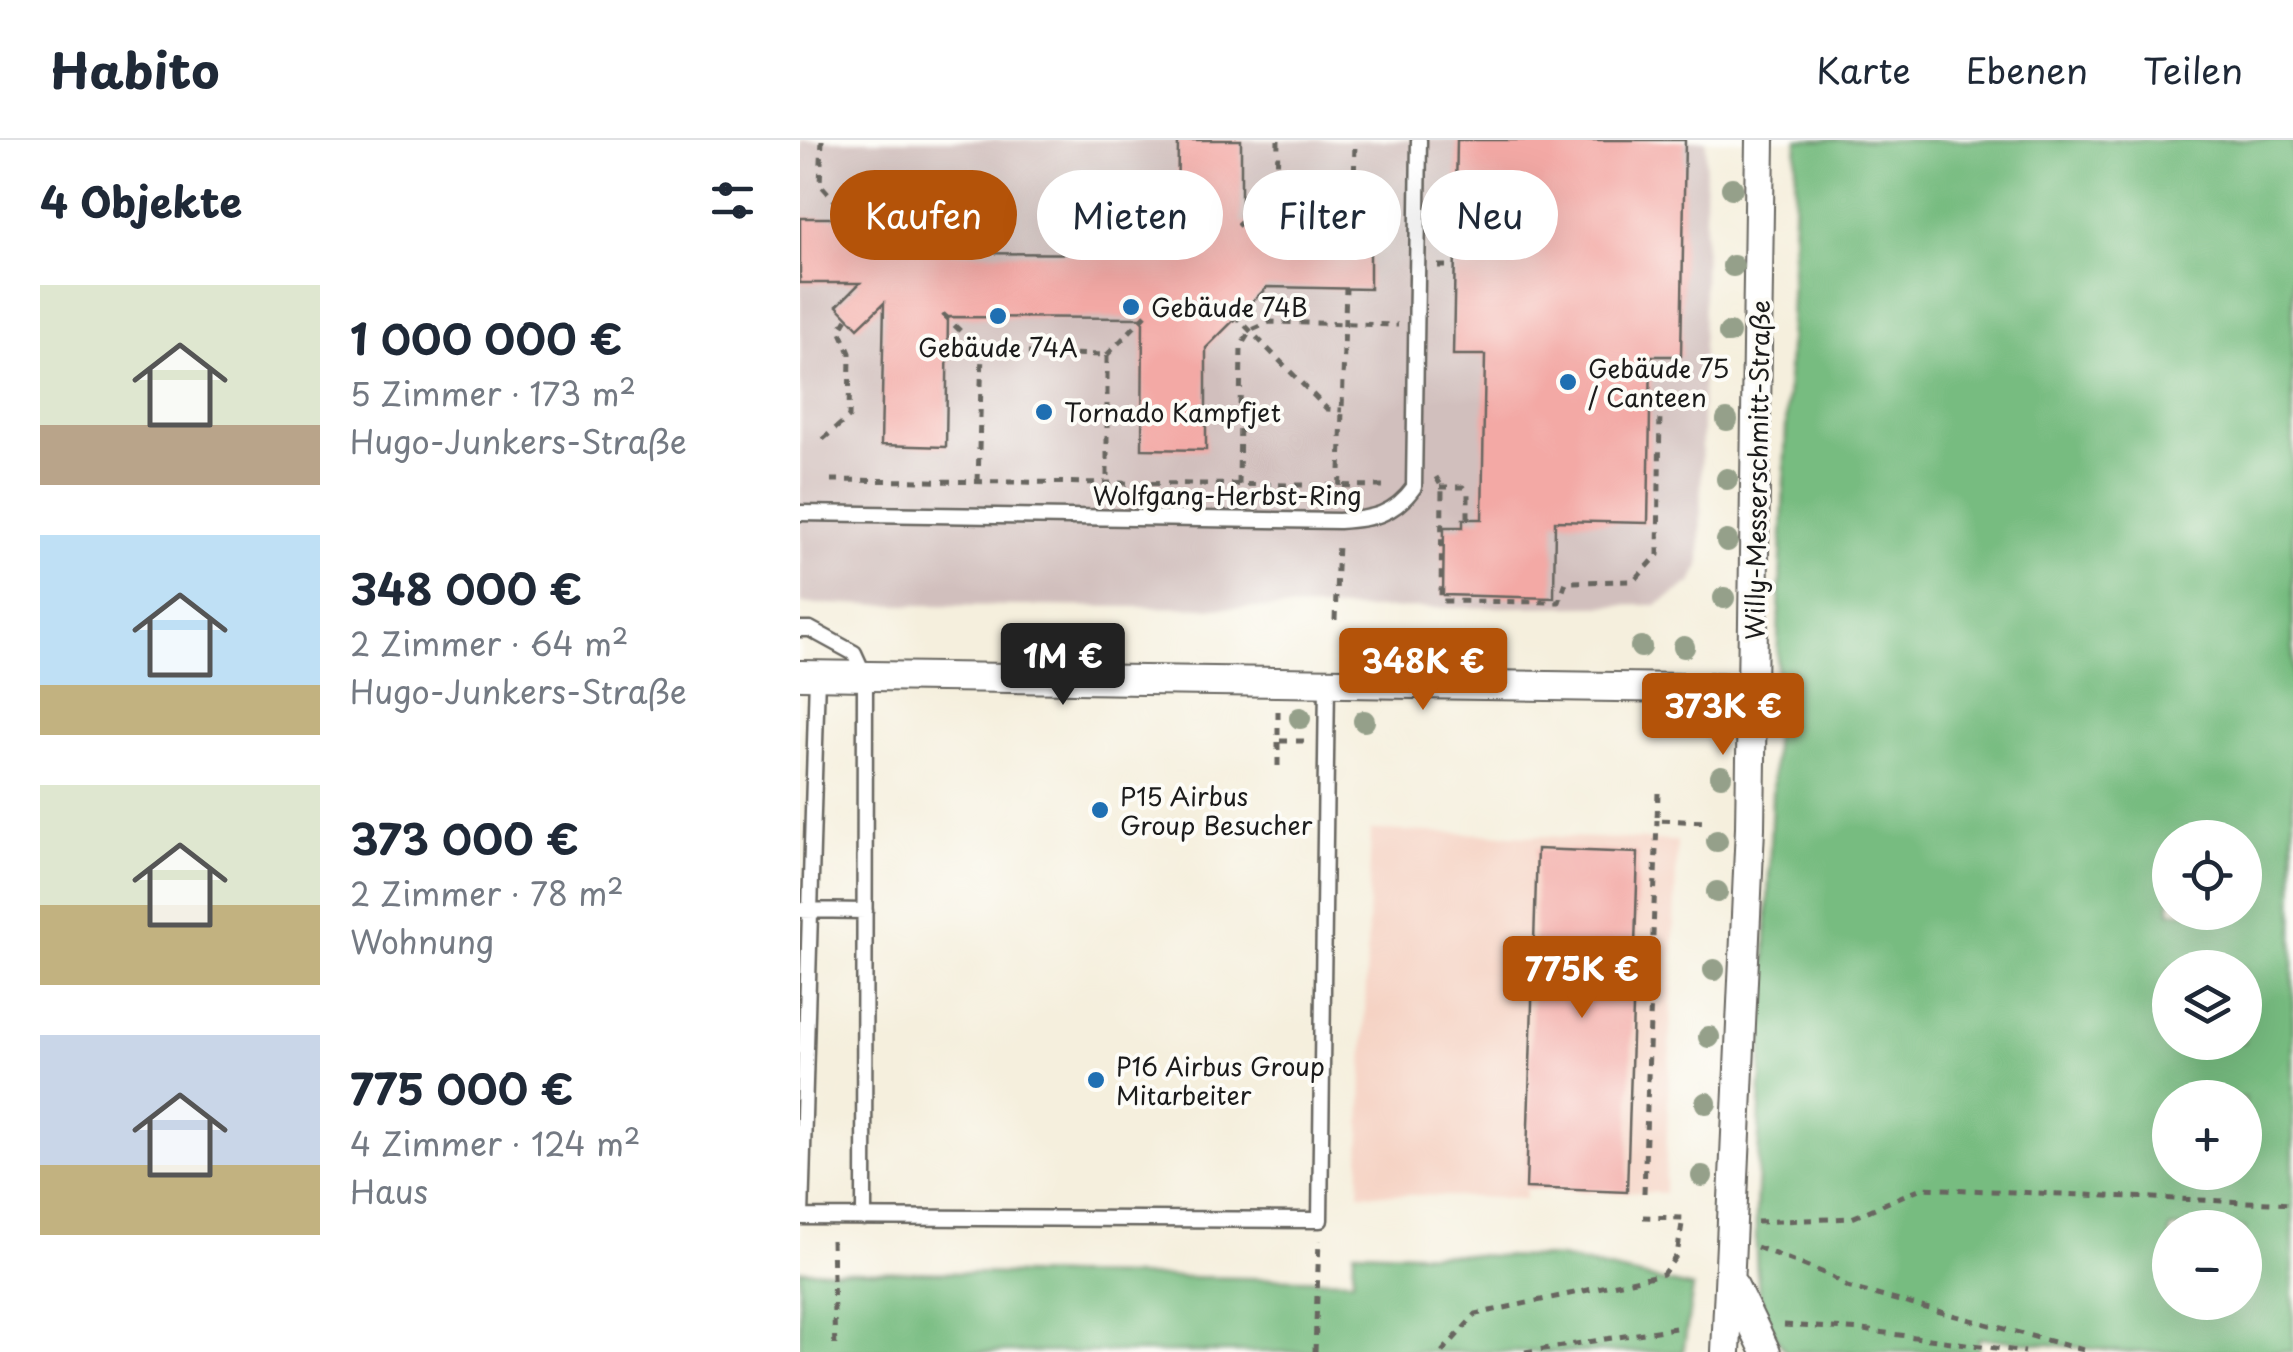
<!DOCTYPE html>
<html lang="de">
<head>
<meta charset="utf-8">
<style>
  :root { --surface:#fff; --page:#f2f2f3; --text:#1f2937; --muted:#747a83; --line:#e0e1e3; --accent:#b45309 }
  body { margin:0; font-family:"Playpen Sans",sans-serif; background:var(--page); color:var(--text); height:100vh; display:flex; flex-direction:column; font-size:38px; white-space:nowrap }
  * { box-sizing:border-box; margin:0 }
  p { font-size:32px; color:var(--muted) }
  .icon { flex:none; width:55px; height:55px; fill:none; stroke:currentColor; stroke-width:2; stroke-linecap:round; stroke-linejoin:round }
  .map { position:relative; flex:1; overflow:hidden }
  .panel { display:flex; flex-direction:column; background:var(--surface); width:800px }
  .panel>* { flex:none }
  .banner { position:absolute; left:30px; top:30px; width:950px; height:90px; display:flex; gap:20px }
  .controls { position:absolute; left:1352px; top:680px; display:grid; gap:20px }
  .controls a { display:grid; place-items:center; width:110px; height:110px; border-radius:50%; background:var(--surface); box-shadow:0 10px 40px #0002; font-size:50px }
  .price { position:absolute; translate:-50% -85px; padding:0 22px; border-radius:10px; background:var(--accent); color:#fff; font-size:32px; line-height:65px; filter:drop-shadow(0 2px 5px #0008) }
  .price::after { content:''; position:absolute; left:50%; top:60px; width:30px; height:22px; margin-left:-15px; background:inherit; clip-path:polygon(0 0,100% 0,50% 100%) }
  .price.active { background:#222; color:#fff }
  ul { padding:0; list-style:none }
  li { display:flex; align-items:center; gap:30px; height:250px; padding:0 40px }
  li span { display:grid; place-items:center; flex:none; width:280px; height:200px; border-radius:0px; color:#555 }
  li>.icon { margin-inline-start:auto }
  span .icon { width:120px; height:120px; fill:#fffc; stroke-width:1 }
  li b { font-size:42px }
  h2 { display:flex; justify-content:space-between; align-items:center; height:120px; padding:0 40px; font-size:42px }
  .pill { padding:0 35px; border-radius:45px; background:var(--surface); box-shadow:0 10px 40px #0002; font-size:35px; line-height:90px }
  .pill.active { background:var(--accent); color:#fff }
  header { display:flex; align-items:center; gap:60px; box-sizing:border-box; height:140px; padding:0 50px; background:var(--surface); border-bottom:2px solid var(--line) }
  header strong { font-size:48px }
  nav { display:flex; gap:55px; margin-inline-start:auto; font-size:35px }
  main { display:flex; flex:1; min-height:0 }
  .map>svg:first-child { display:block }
</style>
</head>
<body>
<header>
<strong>Habito</strong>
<nav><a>Karte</a><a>Ebenen</a><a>Teilen</a></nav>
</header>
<main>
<section class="panel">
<h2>4 Objekte<svg class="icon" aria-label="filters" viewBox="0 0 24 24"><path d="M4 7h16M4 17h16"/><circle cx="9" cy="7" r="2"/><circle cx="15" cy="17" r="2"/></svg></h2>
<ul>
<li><span style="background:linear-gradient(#dfe7d0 70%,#b9a48a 0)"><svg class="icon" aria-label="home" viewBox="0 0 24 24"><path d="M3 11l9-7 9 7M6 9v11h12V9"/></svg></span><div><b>1 000 000 €</b><p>5 Zimmer · 173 m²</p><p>Hugo-Junkers-Straße</p></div></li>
<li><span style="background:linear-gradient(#bfe0f5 75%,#c2b280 0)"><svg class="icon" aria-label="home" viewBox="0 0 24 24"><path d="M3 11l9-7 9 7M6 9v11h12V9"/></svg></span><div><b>348 000 €</b><p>2 Zimmer · 64 m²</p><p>Hugo-Junkers-Straße</p></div></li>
<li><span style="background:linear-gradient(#dfe7d0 60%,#c2b280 0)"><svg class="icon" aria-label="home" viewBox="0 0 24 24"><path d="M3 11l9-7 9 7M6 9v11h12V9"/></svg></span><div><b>373 000 €</b><p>2 Zimmer · 78 m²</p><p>Wohnung</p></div></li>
<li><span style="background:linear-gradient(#c9d6e8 65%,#c2b280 0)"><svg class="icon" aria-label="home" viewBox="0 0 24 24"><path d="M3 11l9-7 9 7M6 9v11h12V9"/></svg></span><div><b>775 000 €</b><p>4 Zimmer · 124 m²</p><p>Haus</p></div></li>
</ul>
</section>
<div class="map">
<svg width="1493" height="1212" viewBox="0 0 1493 1212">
  <rect width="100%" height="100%" fill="#fdfcf7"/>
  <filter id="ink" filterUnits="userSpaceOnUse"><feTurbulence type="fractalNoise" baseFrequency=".01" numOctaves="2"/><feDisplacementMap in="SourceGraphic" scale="20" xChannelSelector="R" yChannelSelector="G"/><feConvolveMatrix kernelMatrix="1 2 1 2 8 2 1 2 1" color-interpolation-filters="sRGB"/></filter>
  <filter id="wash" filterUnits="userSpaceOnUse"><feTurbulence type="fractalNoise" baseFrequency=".0048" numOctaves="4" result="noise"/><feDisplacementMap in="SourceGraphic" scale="40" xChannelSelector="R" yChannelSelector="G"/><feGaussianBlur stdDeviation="2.25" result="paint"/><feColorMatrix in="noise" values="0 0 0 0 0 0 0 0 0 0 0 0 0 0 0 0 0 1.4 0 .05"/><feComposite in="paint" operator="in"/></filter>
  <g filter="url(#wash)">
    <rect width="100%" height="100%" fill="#f5efdd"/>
    <path fill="#f5d2c3" d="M 571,690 L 877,701 L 865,1053 L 726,1048 L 725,1059 L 559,1053 Z"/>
    <path fill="#d1bfbd" d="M 0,0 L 906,0 L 900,426 L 891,443 L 857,465 L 565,469 L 0,464 Z"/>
    <path fill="#77bc80" stroke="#4a6c4e" stroke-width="2.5" fill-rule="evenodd" d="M 997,0 L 1493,0 L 1493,1212 L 1326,1212 L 1179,1198 L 1178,1212 L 986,1212 C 953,1168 956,1128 956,1075 ZM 1370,698 L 1445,698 L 1445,772 L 1370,772 ZM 1370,828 L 1445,828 L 1445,902 L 1370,902 ZM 1370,958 L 1445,958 L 1445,1032 L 1370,1032 ZM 1370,1088 L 1445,1088 L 1445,1162 L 1370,1162 Z
      M 554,1111 L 760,1118 L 893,1148 L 883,1212 L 0,1212 L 0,1130 L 553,1140 Z"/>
    <g id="blocks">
      <path fill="#f3a9a5" d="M 378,0 L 441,0 L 441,83 L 570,84 L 570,149 L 467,147 L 406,208 L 406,310 L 342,309 L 343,178 L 148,177 L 146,307 L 81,305 L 84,163 L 58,188 L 37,166 L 60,143 L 0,143 L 0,78 L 51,78 L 52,56 L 62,46 L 106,47 L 117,58 L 114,79 L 149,113 L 343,114 L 377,82 Z
        M 657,0 L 885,0 L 881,216 L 851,216 L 848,383 L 755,381 L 754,458 L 643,455 L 644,387 L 663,387 L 663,379 L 682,379 L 685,215 L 653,215 Z
        M 737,709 L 838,713 L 827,1052 L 726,1048 Z"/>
    </g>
  </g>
  <g filter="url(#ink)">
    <use href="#blocks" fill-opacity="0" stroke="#686660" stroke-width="2.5"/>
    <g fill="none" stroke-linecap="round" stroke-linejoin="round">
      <g stroke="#686660" stroke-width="19">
        <path id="service" d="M 0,373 L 539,381 C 572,379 594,375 614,347 L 619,0
          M 0,489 L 10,489 L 54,513 L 65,537 L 64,1078
          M 0,770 L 65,771
          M 0,1077 L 520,1080 L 527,542
          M 1,1077 L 17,536"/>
      </g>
      <g stroke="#686660" stroke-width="32">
        <path id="minor" d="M 0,535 L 954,549
          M 934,1146 L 966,1212
          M 926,1212 L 950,688 L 960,0"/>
      </g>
      <path stroke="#686660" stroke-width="5" stroke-dasharray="8 8" stroke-linecap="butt" d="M 22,0 L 20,44 L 54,82
        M 477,49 L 554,51 L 555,0
        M 554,51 L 554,84
        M 323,66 L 359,99
        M 639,67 L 656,68
        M 437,86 L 477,49 L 478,0
        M 132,96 L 172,63
        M 638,126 L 655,126
        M 423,163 L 527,269 L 542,270
        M 143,174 L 182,212
        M 307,215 L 346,175
        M 23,299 L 49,277 L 50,213 L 40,190 L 48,177
        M 636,337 L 642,347 L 641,461 L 759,462 L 766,442 L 834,441 L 858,415 L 860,269 L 850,268
        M 31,340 L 584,346
        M 178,342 L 182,212 L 307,215 L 307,342
        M 439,345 L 441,206 L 450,191 L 470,182 L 598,185
        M 640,347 L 663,347 L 668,353 L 668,379
        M 539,362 L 546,148
        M 535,480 L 538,403
        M 478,571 L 478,601 L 505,601
        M 478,626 L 478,601
        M 858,653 L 857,680 L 907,682
        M 844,1053 L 857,680
        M 957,1082 L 1052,1078 L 1121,1048 L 1493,1064
        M 32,1100 L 35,1212
        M 957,1107 L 1029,1135 L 1047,1147 L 1291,1212
        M 984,1185 L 1063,1190 L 1225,1212
        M 515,1212 L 519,1100
        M 642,1212 L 676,1174 L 863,1134 L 877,1115 L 883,1078 L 843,1077
        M 725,1212 L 881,1187"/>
      <use href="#service" stroke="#fff" stroke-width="14"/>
      <use href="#minor" stroke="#fff" stroke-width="28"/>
    </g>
    <g fill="#95a08a">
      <circle cx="932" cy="48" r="11"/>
      <circle cx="933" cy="126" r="11"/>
      <circle cx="929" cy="193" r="11"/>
      <circle cx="927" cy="280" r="11"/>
      <circle cx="927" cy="339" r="11"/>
      <circle cx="927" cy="401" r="11"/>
      <circle cx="924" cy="458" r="11"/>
      <circle cx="841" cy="507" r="11"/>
      <circle cx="884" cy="507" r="11"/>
      <circle cx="500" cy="578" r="11"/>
      <circle cx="564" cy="581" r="11"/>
      <circle cx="921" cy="636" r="11"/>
      <circle cx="917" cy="701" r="11"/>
      <circle cx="917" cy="752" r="11"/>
      <circle cx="914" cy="830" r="11"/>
      <circle cx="909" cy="897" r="11"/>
      <circle cx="906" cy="963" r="11"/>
      <circle cx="902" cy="1036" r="11"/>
    </g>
  </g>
  <g fill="#1f6fb2" stroke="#fdfcf7" stroke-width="4">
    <circle cx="331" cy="167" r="10"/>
    <circle cx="198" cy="176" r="10"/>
    <circle cx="768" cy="242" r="10"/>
    <circle cx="244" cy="272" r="10"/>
    <circle cx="300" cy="670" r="10"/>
    <circle cx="296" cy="940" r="10"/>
  </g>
  <g text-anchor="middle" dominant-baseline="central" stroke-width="8" stroke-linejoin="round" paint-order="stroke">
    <g font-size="25" fill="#1c1c1c" stroke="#fdfcf7" text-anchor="start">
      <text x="351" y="167">Gebäude 74B</text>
      <text x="198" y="207" text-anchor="middle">Gebäude 74A</text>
      <text x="788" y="228">Gebäude 75<tspan x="788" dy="29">/ Canteen</tspan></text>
      <text x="264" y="272">Tornado Kampfjet</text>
      <text x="320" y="656">P15 Airbus<tspan x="320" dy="29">Group Besucher</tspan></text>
      <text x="316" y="926">P16 Airbus Group<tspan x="316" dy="29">Mitarbeiter</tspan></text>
    </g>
    <g font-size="25" fill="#1c1c1c" stroke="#fdfcf7">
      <text transform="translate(957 330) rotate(-89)">Willy-Messerschmitt-Straße</text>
      <text x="427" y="355">Wolfgang-Herbst-Ring</text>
    </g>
  </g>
</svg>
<div class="controls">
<a><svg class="icon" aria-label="locate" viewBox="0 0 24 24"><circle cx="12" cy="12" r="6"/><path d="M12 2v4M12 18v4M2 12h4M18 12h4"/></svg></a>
<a><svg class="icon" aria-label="layers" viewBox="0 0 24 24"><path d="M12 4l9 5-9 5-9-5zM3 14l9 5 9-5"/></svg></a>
<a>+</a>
<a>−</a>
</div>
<b class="price active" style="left:263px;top:568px">1M €</b>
<b class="price" style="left:623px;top:573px">348K €</b>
<b class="price" style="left:923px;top:618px">373K €</b>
<b class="price" style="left:782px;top:881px">775K €</b>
<div class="banner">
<a class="pill active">Kaufen</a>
<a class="pill">Mieten</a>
<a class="pill">Filter</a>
<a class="pill">Neu</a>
</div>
</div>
</main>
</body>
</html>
